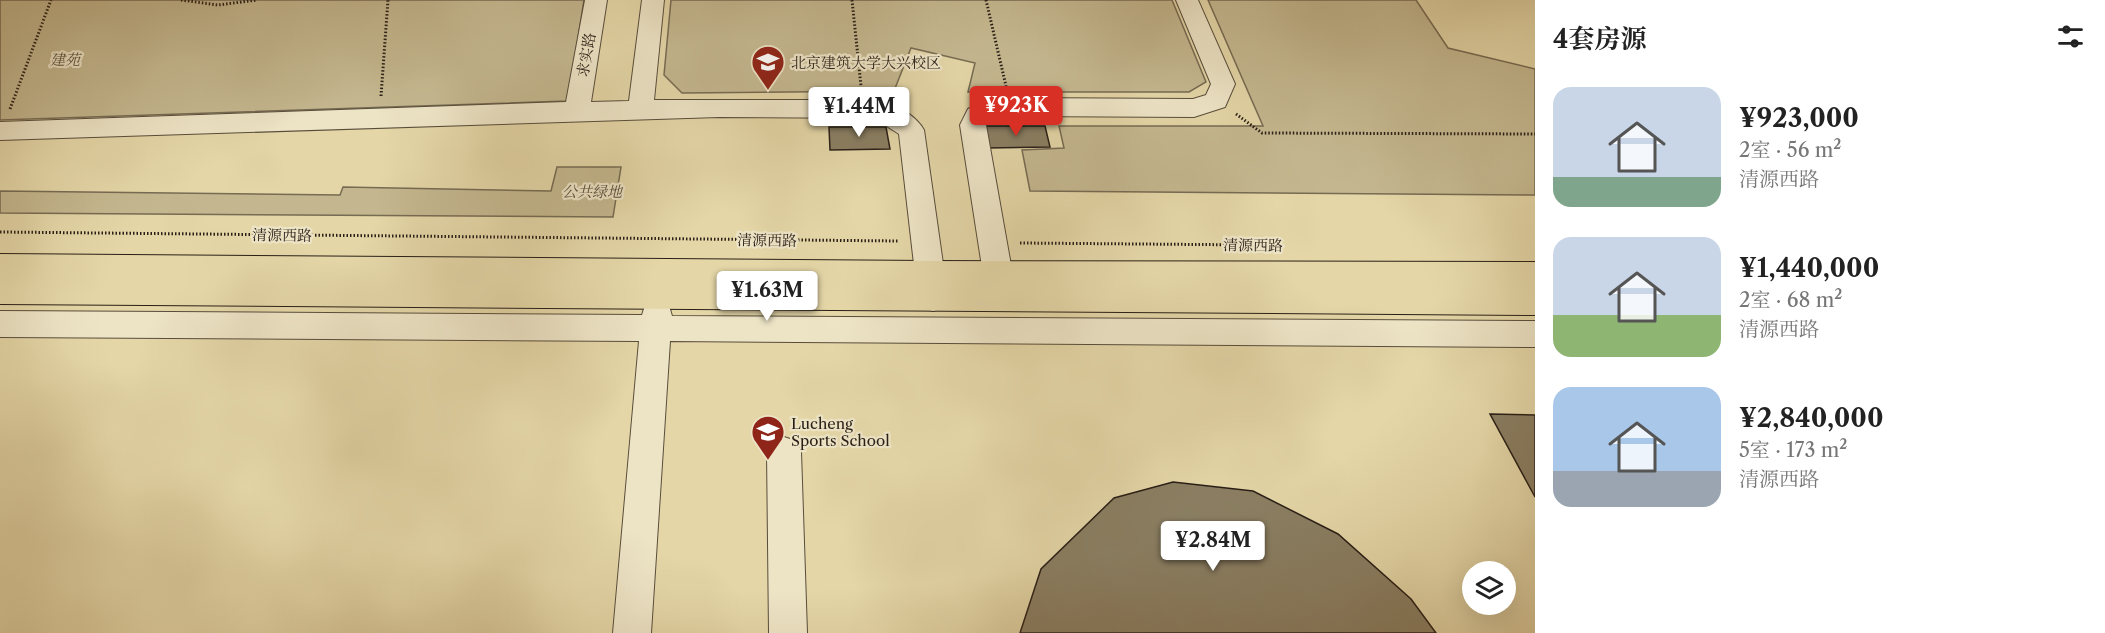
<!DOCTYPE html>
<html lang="zh">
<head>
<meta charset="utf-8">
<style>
  :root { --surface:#fff; --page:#f2f2f2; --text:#222; --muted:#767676; --accent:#d93025 }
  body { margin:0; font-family:"Libre Caslon Text","Noto Serif SC",serif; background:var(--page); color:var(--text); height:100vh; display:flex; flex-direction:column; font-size:22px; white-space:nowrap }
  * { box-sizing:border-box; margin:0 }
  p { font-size:20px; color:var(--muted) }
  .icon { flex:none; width:33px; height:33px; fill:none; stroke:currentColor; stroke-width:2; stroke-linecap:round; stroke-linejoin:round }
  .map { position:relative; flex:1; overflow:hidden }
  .side { display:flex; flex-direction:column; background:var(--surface); width:570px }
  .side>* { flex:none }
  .tools { position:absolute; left:1462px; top:561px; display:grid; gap:12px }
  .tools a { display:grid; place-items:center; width:54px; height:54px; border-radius:50%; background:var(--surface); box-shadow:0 6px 24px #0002; font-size:30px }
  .price { position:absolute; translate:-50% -51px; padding:0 14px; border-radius:6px; background:#fff; color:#222; font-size:20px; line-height:39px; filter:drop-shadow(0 2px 3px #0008) }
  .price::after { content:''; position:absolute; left:50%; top:36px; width:18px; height:14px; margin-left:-9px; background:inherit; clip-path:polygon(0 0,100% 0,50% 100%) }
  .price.active { background:var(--accent); color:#fff }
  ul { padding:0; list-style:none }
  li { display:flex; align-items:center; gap:18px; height:150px; padding:0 18px }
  li span { display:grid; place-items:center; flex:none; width:168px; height:120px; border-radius:18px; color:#555 }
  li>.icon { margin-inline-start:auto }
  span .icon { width:72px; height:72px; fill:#fffc; stroke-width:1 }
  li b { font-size:26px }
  h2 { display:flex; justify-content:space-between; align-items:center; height:72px; padding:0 18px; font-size:26px }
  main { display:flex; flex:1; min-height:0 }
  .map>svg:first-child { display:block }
</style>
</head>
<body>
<main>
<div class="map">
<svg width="1535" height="633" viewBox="0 0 1535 633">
  <rect width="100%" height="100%" fill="#e4d6a7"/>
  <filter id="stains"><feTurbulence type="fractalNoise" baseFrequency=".00333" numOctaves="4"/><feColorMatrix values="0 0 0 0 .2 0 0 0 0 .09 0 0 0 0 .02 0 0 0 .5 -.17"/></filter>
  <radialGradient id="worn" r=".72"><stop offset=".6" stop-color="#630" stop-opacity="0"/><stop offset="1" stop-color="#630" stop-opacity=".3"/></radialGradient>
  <path fill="#c4b78f" stroke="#766b53" stroke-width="1.5" d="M 0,0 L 584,0 L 568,101 L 0,120 Z
    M 671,0 L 1172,0 L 1206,82 L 1189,92 L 968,92 L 975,63 L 911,48 L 894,91 L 682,93 L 664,75 Z
    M 1208,0 L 1416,0 L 1448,48 L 1535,69 L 1535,195 L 1030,191 L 1022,150 L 1064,148 L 1059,126 L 1263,126 Z
    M 557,167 L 621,167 L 613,217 L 0,213 L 0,191 L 340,195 L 343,187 L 551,191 Z"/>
  <path fill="#8a7e62" stroke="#291f17" stroke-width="1.5" d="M 983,126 L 1045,126 L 1050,147 L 987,148 Z
    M 829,127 L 886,127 L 890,149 L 830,150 Z
    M 1490,414 L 1535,415 L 1535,497 Z
    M 1173,482 L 1253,491 L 1338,534 L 1411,599 L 1436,633 L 1020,633 L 1041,569 L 1114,498 Z"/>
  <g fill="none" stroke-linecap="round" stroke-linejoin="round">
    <g stroke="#584d3b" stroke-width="2">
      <path id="minor" d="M 585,0 L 607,0 L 591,102 L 629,101 L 642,0 L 664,0 L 654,100 L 878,100 C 895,105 915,114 924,130 L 948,299 L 943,308 L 933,311 L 923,308 L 918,299 L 899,134 L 874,118 L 719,117 L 0,140 L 0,122 L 566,102 Z
        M 1176,0 L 1198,0 L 1235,84 L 1225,107 L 1194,117 L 1010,116 C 1001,117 990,115 986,125 L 1017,299 L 1012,308 L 1002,311 L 992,308 L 987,299 L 960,125 L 968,109 L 987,100 L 1010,98 L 1193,99 L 1206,95 L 1211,84 Z
        M 657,299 L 668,302 L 672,316 L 1535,321 L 1535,347 L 670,341 L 651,633 L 613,633 L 639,341 L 0,337 L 0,311 L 642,315 L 646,302 Z
        M 784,437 L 796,441 L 801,452 L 807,633 L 769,633 L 767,452 L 772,441 Z"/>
    </g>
    <g stroke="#291f17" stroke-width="2">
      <path id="major" d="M 0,254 L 929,261 L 1535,262 L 1535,315 L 0,304 Z"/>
    </g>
    <path stroke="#291f17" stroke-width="3" stroke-dasharray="1.5 2" stroke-linecap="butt" d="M 181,0 L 218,5 L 257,0
      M 852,0 L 861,86
      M 986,0 L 1006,86
      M 381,96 L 388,0
      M 10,109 L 51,0
      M 1236,114 L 1262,133 L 1535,134
      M 0,232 L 898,241
      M 1020,243 L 1258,245"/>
    <use href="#minor" fill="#ede4c6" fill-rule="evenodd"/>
    <use href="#major" fill="#e4d6a7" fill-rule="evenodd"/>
  </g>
  <defs>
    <g id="university-pin" transform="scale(1.725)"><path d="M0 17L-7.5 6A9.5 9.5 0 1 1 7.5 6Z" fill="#8f2418" stroke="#ede4c6"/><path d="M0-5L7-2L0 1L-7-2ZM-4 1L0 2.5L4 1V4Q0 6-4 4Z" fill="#fff"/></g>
    <g id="school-pin" transform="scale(1.725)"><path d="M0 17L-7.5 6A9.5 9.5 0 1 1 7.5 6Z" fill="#8f2418" stroke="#ede4c6"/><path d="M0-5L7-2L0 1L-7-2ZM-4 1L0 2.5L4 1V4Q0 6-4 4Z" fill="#fff"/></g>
  </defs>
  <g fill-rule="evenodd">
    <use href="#university-pin" x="768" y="62"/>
    <use href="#school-pin" x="768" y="432"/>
  </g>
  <g text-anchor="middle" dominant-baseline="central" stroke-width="4.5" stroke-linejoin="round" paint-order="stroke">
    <g font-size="15" fill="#291f17" stroke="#ede4c6">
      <text transform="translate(586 55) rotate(-80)">求实路</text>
      <text transform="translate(282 235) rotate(1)">清源西路</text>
      <text transform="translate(767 240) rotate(1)">清源西路</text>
      <text transform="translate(1253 245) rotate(1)">清源西路</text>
    </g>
    <g font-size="15" font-style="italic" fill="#584d3b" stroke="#ede4c6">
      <text x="65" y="59">建苑</text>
      <text x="592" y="191">公共绿地</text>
    </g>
    <g font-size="15" fill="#291f17" stroke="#ede4c6" text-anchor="start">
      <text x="791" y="62">北京建筑大学大兴校区</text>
      <text x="791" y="423">Lucheng<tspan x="791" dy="17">Sports School</tspan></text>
    </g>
  </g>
  <rect width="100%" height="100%" filter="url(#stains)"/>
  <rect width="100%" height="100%" fill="url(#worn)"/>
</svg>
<div class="tools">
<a><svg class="icon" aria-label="layers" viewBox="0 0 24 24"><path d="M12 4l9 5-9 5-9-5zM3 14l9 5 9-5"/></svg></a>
</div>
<b class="price active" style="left:1016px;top:137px">¥923K</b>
<b class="price" style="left:859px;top:138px">¥1.44M</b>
<b class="price" style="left:767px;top:322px">¥1.63M</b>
<b class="price" style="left:1213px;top:572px">¥2.84M</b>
</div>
<section class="side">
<h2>4套房源<svg class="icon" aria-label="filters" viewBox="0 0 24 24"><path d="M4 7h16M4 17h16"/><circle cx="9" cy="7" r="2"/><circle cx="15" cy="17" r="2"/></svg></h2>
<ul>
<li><span style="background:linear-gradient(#c9d6e8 75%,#7fa58c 0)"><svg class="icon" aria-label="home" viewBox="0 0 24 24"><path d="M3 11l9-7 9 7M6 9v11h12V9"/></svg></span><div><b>¥923,000</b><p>2室 · 56 m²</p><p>清源西路</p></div></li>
<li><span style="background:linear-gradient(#c9d6e8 65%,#8fb573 0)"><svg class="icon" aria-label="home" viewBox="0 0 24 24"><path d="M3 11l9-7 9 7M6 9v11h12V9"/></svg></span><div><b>¥1,440,000</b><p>2室 · 68 m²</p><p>清源西路</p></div></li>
<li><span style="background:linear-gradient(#a9c7e8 70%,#9aa5b1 0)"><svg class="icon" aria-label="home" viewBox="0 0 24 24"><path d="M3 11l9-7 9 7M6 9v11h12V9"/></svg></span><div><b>¥2,840,000</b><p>5室 · 173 m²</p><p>清源西路</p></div></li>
</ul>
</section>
</main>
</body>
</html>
